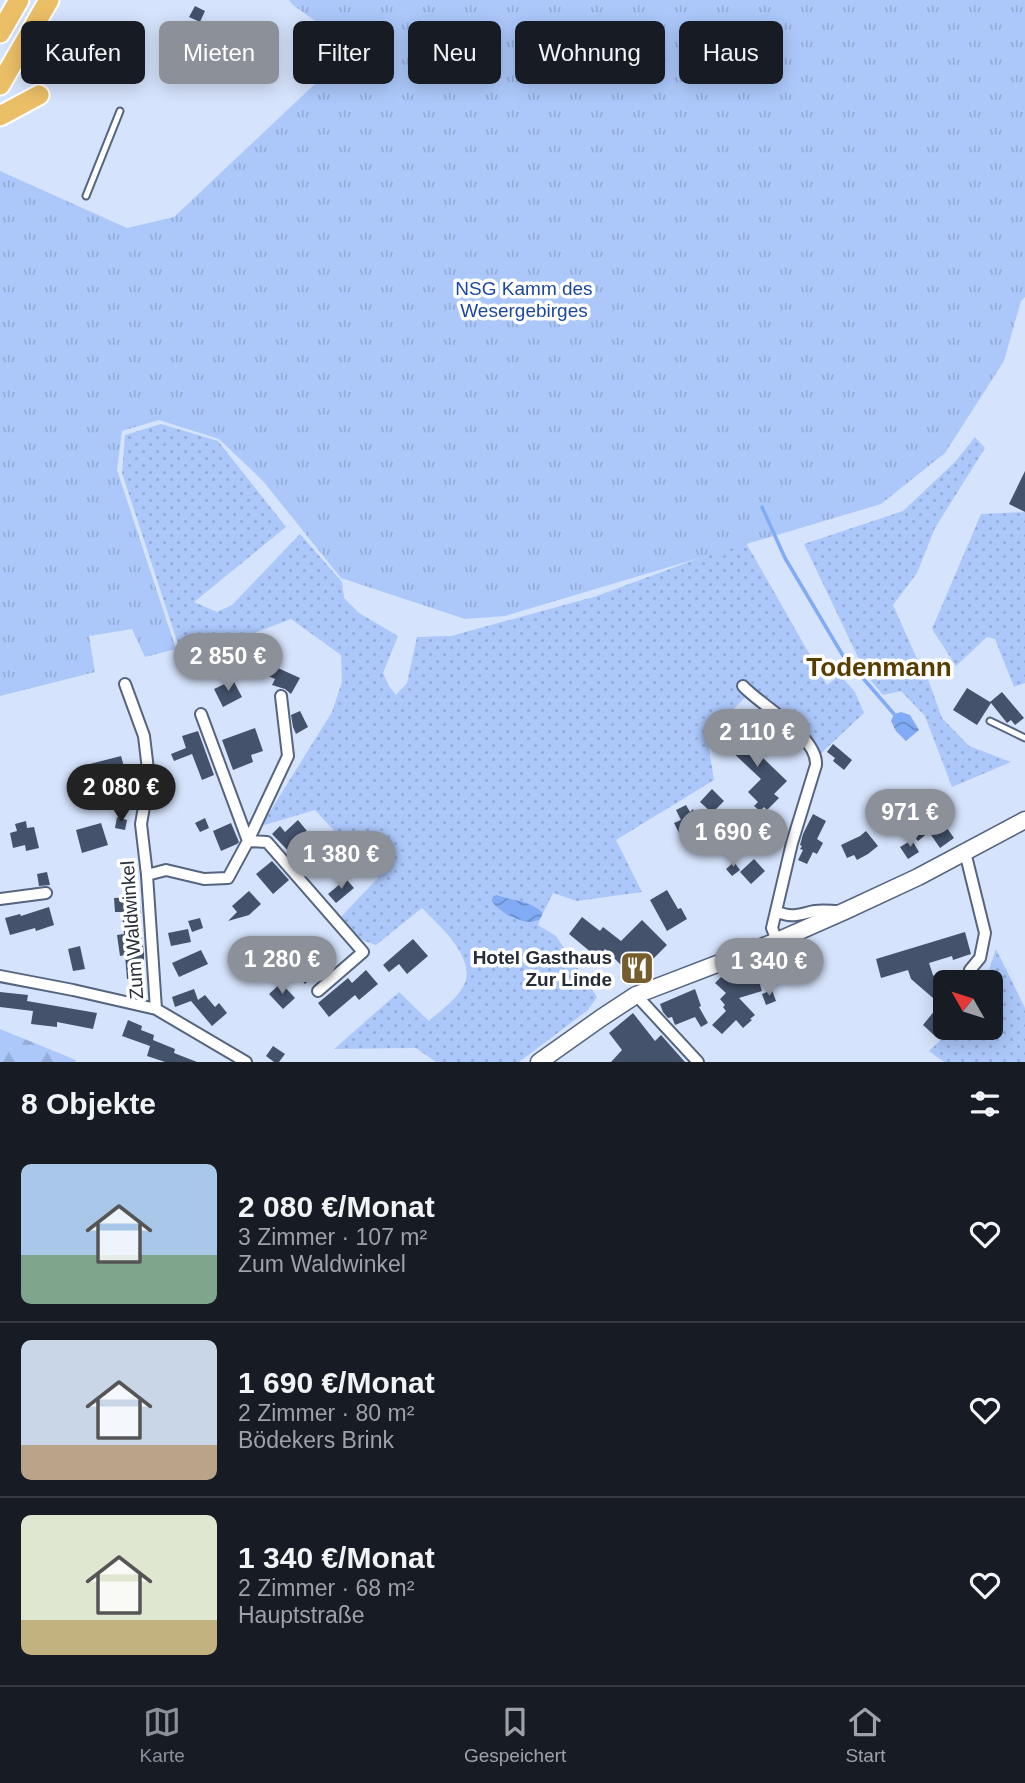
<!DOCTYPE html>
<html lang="de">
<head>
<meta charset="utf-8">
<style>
  :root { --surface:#171b24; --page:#20242c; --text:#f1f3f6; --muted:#9ea1a6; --line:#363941; --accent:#8c9099 }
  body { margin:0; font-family:Helvetica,sans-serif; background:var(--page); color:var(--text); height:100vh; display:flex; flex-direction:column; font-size:26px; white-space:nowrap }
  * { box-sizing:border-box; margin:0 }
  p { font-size:23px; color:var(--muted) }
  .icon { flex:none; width:38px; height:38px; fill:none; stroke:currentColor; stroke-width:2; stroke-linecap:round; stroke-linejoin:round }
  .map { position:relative; height:1062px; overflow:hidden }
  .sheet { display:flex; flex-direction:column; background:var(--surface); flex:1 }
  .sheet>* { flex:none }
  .hud { position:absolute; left:21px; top:21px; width:984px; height:63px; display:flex; gap:14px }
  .needle { width:46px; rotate:309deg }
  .tools { position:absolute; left:933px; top:970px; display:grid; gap:14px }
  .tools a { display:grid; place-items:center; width:70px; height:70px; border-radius:10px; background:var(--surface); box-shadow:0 4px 18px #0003; font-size:35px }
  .price { position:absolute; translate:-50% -60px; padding:0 16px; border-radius:24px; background:var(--accent); color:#fff; font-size:23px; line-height:46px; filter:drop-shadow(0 2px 4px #0008) }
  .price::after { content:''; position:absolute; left:50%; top:42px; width:21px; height:16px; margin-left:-10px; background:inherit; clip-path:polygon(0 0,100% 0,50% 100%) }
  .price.current { background:#222; color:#fff }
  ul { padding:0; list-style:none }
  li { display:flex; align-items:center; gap:21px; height:175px; padding:0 21px }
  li+li { border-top:2px solid var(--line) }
  li span { display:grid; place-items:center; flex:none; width:196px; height:140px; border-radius:10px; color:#555 }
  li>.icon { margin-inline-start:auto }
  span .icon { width:84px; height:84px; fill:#fffc; stroke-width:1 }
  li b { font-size:30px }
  h2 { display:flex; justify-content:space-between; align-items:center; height:84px; padding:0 21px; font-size:30px }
  .tag { padding:0 24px; border-radius:10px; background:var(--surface); box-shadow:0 4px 18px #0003; font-size:24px; line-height:63px }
  .tag.current { background:var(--accent); color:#fff }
  .dock { display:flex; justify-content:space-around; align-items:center; height:98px; border-top:2px solid var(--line); background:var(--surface); font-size:19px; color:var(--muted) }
  .dock a { display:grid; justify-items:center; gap:4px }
  .dock .current { color:var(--accent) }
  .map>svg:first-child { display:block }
</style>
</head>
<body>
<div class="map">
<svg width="1025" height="1062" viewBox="0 0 1025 1062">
  <defs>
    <pattern id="grass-dots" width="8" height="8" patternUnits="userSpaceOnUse" patternTransform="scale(1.75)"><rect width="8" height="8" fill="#acc8fb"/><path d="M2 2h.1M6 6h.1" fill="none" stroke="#94acd8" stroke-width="1.8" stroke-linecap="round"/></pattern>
    <pattern id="forest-firs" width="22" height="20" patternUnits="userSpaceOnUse" patternTransform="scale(1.75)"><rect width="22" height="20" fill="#acc8fb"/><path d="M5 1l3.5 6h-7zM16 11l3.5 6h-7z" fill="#94acd8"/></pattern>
    <pattern id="park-tufts" width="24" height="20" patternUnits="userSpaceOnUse" patternTransform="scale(1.75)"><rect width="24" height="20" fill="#acc8fb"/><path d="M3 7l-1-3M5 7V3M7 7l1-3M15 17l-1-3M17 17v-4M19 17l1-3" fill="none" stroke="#94acd8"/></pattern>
    <pattern id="water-waves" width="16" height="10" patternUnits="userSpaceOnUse" patternTransform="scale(1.75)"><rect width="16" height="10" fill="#82abf6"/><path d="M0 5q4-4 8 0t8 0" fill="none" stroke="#6a8bc8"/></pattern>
  </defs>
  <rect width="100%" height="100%" fill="#d5e3fc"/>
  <path fill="url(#grass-dots)" d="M 161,424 L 218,441 L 286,527 L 194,602 L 217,612 L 232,605 L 300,534 L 342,582 L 344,598 L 359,613 L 398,636 L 383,673 L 389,686 L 396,695 L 407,683 L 417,637 L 451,636 L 597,596 L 745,541 L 827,685 L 840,675 L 855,692 L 864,713 L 817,757 L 811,740 L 749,693 L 707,737 L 714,780 L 616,840 L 642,892 L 577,901 L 553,893 L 543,913 C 532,902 512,900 497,895 L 535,922 L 540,919 L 538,925 L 556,936 L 597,997 L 588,1010 L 519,1062 L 436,1062 L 416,1048 L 334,1049 L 399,992 L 429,1021 C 440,1011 453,1002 461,990 C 482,962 440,927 422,908 L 376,945 L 357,938 L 339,919 L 378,878 L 315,810 L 261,826 L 332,712 L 342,682 L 341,655 L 291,619 L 177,662 L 180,650 L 122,473 L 125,435 Z
    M 975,437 L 985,448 L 935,528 L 917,573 L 893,605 L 918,661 L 920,657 L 942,718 L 969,746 L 1011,762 L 952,787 L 925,716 L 901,691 L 883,695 L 867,676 L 804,544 L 903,511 L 955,462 Z
    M 1025,512 L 1025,683 L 1014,687 L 995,639 L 987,637 L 956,666 L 932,629 L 981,514 Z
    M 996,949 L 1025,1008 L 1025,1062 L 944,1062 L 929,1051 L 955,1027 L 990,1027 L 990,982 L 985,982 Z"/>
  <path fill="url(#forest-firs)" d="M 0,1029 L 76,1060 L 75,1062 L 0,1062 Z"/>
  <path fill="url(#park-tufts)" d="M 289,0 L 1025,0 L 1025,297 L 1021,301 L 1004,361 L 945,453 L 881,504 L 505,616 L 465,619 L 341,578 L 263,481 L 219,439 L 159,420 L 122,431 L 117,470 L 176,649 L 145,657 L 132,629 L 89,636 L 95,672 L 0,696 L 0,171 L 127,228 L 174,217 L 353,48 L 293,5 Z"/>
  <path fill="url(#water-waves)" d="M 901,712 L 910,715 L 919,730 L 906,741 L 896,731 L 891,721 L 894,714 Z
    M 497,895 C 513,901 531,901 543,913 C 541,917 541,920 536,921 C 524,926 497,911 492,901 L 493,896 Z"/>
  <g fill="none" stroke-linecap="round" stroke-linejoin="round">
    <path stroke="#82abf6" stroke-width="3.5" d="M 762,507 L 785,558 L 842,654 L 894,714"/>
  </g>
  <path fill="#44526c" d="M 195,6 L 205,11 L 200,22 L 189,17 Z
    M 1025,471 L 1025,512 L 1009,504 Z
    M 269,664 L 300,678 L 291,694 L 285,689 L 272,685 L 275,679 L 264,674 Z
    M 233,680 L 242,697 L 223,707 L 214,689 Z
    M 967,688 L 990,702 L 1002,692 L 1024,718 L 1015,725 L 1011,720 L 1007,723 L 991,703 L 977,725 L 953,710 Z
    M 300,711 L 308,727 L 296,734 L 293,727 L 291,715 Z
    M 762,713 L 789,735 L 782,745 L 754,724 Z
    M 744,719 L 750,725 L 740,736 L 787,781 L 774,794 L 779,798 L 767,810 L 764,807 L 760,811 L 754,806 L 758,802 L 748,792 L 761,779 L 728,748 L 732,744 L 725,738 Z
    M 255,728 L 263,751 L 251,755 L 253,762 L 233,770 L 222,740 Z
    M 198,731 L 214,775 L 202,780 L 192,754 L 174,761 L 171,754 L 186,748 L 182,736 Z
    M 833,744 L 852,760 L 844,770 L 833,761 L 835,758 L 827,752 Z
    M 121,756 L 125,770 L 129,768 L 132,782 L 101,790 L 99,783 L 87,786 L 82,766 Z
    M 712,789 L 724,801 L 712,813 L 700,802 Z
    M 686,805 L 690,812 L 693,809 L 700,822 L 679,833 L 674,823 L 681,820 L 676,810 Z
    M 916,808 L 933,827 L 942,821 L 954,838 L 940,848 L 929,832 L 918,841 L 901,822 Z
    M 813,814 L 826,821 L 817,839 L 823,843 L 817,854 L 813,852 L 807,864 L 798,860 L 803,850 L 800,849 L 802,846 L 800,845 L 803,834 Z
    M 117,817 L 127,820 L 125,830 L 115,828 Z
    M 205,818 L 209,828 L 200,832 L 195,823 Z
    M 298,820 L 307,831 L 301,836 L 309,845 L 295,858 L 272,834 L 280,826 L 285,832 Z
    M 26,821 L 27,828 L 34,827 L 39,848 L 26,851 L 25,845 L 13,848 L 10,833 L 17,831 L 15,824 Z
    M 101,823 L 108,845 L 82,853 L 76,830 Z
    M 231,823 L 239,842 L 237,844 L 221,851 L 213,831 Z
    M 866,831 L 878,846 L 868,854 L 857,860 L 854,855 L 847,858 L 841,845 L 860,836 Z
    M 912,840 L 919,852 L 908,859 L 900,847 Z
    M 754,859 L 765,871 L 751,884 L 740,872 Z
    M 272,861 L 289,880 L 273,894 L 256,874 Z
    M 734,862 L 740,870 L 732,876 L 726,869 Z
    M 47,872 L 50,885 L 39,886 L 37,874 Z
    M 346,879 L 354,888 L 336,903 L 328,894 Z
    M 667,890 L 678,909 L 681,908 L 687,919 L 667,931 L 650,900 Z
    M 249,891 L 261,904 L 249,915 L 228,921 L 237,912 L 232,906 Z
    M 134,897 L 134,906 L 140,906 L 141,918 L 139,919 L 144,953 L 144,978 L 127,979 L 125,955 L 120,956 L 117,935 L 124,934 L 122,912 L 115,912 L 114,898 Z
    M 49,907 L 54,925 L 36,931 L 35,928 L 10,935 L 5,918 L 20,914 L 21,916 Z
    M 582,917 L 600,931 L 603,927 L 621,941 L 642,920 L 667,945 L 634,978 L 605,949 L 598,958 L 569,934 Z
    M 200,918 L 203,928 L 192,932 L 188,921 Z
    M 188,929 L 191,942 L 171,946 L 168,933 Z
    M 965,932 L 971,954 L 953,960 L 952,956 L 929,963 L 933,975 L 945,985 L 945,1026 L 936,1037 L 923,1025 L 940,1004 L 911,979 L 908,970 L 881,978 L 876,959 Z
    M 413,939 L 428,956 L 407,974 L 399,964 L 389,972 L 383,965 Z
    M 80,946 L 85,969 L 73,971 L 68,949 Z
    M 201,950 L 208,964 L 179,977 L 172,963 Z
    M 306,957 L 319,971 L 305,984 L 292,969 Z
    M 366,970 L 378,984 L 359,1000 L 355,995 L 329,1017 L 318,1003 L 348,978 L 352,983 Z
    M 756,972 L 762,991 L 739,998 L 755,1015 L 750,1019 L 752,1020 L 743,1028 L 736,1020 L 722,1034 L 712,1025 L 726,1011 L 723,1007 L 725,1005 L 720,999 L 726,993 L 715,983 L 722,976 L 727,981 Z
    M 281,983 L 295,998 L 283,1009 L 269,994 Z
    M 194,989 L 198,1000 L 205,995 L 215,1007 L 219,1003 L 227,1013 L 212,1026 L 191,1001 L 175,1007 L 172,997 Z
    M 695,989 L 701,1006 L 699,1007 L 708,1023 L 701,1027 L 695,1017 L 675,1025 L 672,1017 L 668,1018 L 663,1012 L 660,1004 Z
    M 772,990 L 776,1001 L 766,1005 L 762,994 Z
    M 0,992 L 28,995 L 27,1001 L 97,1013 L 93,1029 L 57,1022 L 57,1027 L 31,1024 L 33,1011 L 0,1007 Z
    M 633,1013 L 655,1041 L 661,1035 L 685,1062 L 611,1062 L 622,1050 L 609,1033 Z
    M 128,1020 L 142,1026 L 141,1030 L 154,1035 L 153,1040 L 175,1049 L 174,1053 L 197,1062 L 165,1062 L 147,1056 L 150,1046 L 122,1036 Z
    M 273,1046 L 285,1054 L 279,1062 L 274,1062 L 266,1056 Z"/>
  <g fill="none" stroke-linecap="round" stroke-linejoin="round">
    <g stroke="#55647f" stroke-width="9">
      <path id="lane" d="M 86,196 L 120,111
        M 990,721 L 1025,738"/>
    </g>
    <g stroke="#55647f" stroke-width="14">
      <path id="street" d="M 125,684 L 144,736 L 149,778 L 141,824 L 147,875 L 156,1009
        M 743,686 C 761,706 818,736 816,765 L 792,843 L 772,928 L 777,941
        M 201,714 L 248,841
        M 248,841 L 267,842 L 363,952 L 318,991
        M 965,852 L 985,933 L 980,958 L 970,970
        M 147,875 L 166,870 L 204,879 L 228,878 L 248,841 L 288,756 L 281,696
        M 0,899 L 46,893
        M 776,911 C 792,919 799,914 815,911 C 823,910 831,911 838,911
        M 0,976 L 73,990 L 156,1009 L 246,1062
        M 636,995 L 698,1062"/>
    </g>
    <g stroke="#55647f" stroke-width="19">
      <path id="secondary" d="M 539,1062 L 601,1018 L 636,995 L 777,941 L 845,911 L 918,877 L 1025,820"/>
    </g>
    <g stroke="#fff" stroke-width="23">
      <path id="highway" d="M 0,33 L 19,0
        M 0,85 L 49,0
        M 0,116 L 39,95"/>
    </g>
    <use href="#lane" stroke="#fff" stroke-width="5"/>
    <use href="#street" stroke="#fff" stroke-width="10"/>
    <use href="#secondary" stroke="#fff" stroke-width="16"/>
    <use href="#highway" stroke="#ebbf68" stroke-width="19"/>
  </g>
  <defs>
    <g id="restaurant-square" transform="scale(1.75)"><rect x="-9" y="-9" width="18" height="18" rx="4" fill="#755d2d" stroke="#fff"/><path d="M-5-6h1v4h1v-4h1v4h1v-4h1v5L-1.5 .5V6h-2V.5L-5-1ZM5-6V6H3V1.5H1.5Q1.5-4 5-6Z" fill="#fff"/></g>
  </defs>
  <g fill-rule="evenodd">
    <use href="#restaurant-square" x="637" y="968"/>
  </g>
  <g text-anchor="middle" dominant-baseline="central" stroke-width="7" stroke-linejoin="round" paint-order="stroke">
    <g font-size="19" fill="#1b479c" stroke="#fff">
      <text x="524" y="288">NSG Kamm des<tspan x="524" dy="22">Wesergebirges</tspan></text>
    </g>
    <g font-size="19" fill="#262c38" stroke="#fff">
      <text transform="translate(132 930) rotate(-94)">Zum Waldwinkel</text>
    </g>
    <g font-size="19" font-weight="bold" fill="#262c38" stroke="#fff" text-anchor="end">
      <text x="612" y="957">Hotel Gasthaus<tspan x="612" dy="22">Zur Linde</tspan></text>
    </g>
    <g font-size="26" font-weight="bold" fill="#573d00" stroke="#fff">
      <text x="879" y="667">Todenmann</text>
    </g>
  </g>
</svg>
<div class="tools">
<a><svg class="needle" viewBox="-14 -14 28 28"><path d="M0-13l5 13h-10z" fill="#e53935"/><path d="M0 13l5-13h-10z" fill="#9ea1a6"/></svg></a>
</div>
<b class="price" style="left:228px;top:693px">2 850 €</b>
<b class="price" style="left:757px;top:769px">2 110 €</b>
<b class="price current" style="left:121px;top:824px">2 080 €</b>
<b class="price" style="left:910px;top:849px">971 €</b>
<b class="price" style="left:733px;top:869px">1 690 €</b>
<b class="price" style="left:341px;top:891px">1 380 €</b>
<b class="price" style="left:282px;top:996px">1 280 €</b>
<b class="price" style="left:769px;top:998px">1 340 €</b>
<div class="hud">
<a class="tag">Kaufen</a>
<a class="tag current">Mieten</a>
<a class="tag">Filter</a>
<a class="tag">Neu</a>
<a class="tag">Wohnung</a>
<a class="tag">Haus</a>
</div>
</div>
<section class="sheet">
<h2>8 Objekte<svg class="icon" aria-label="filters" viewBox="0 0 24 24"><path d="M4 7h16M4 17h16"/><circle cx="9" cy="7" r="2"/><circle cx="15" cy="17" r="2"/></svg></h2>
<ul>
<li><span style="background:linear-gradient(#a9c7e8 65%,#7fa58c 0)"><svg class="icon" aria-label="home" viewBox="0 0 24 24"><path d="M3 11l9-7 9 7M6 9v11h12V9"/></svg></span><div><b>2 080 €/Monat</b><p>3 Zimmer · 107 m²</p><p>Zum Waldwinkel</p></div><svg class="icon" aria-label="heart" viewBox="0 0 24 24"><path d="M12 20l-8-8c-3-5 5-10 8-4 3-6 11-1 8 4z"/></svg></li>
<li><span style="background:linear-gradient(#c9d6e8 75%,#b9a48a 0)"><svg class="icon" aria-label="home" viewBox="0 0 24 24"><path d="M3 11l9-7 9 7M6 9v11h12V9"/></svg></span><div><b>1 690 €/Monat</b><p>2 Zimmer · 80 m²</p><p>Bödekers Brink</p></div><svg class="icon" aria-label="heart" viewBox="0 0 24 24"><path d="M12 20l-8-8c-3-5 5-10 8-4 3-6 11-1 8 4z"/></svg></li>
<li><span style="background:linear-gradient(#dfe7d0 75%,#c2b280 0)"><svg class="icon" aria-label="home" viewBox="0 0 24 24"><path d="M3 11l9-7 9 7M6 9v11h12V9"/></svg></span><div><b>1 340 €/Monat</b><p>2 Zimmer · 68 m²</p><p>Hauptstraße</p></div><svg class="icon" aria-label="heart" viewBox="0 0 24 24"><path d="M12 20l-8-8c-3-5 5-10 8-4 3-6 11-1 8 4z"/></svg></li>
</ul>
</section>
<nav class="dock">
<a class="current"><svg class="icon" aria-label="map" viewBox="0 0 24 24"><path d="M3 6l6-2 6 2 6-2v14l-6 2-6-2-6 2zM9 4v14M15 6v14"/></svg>Karte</a>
<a><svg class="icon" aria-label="saved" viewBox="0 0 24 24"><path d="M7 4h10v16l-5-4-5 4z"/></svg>Gespeichert</a>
<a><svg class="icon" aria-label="home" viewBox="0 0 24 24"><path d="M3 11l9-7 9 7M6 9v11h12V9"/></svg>Start</a>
</nav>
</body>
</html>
